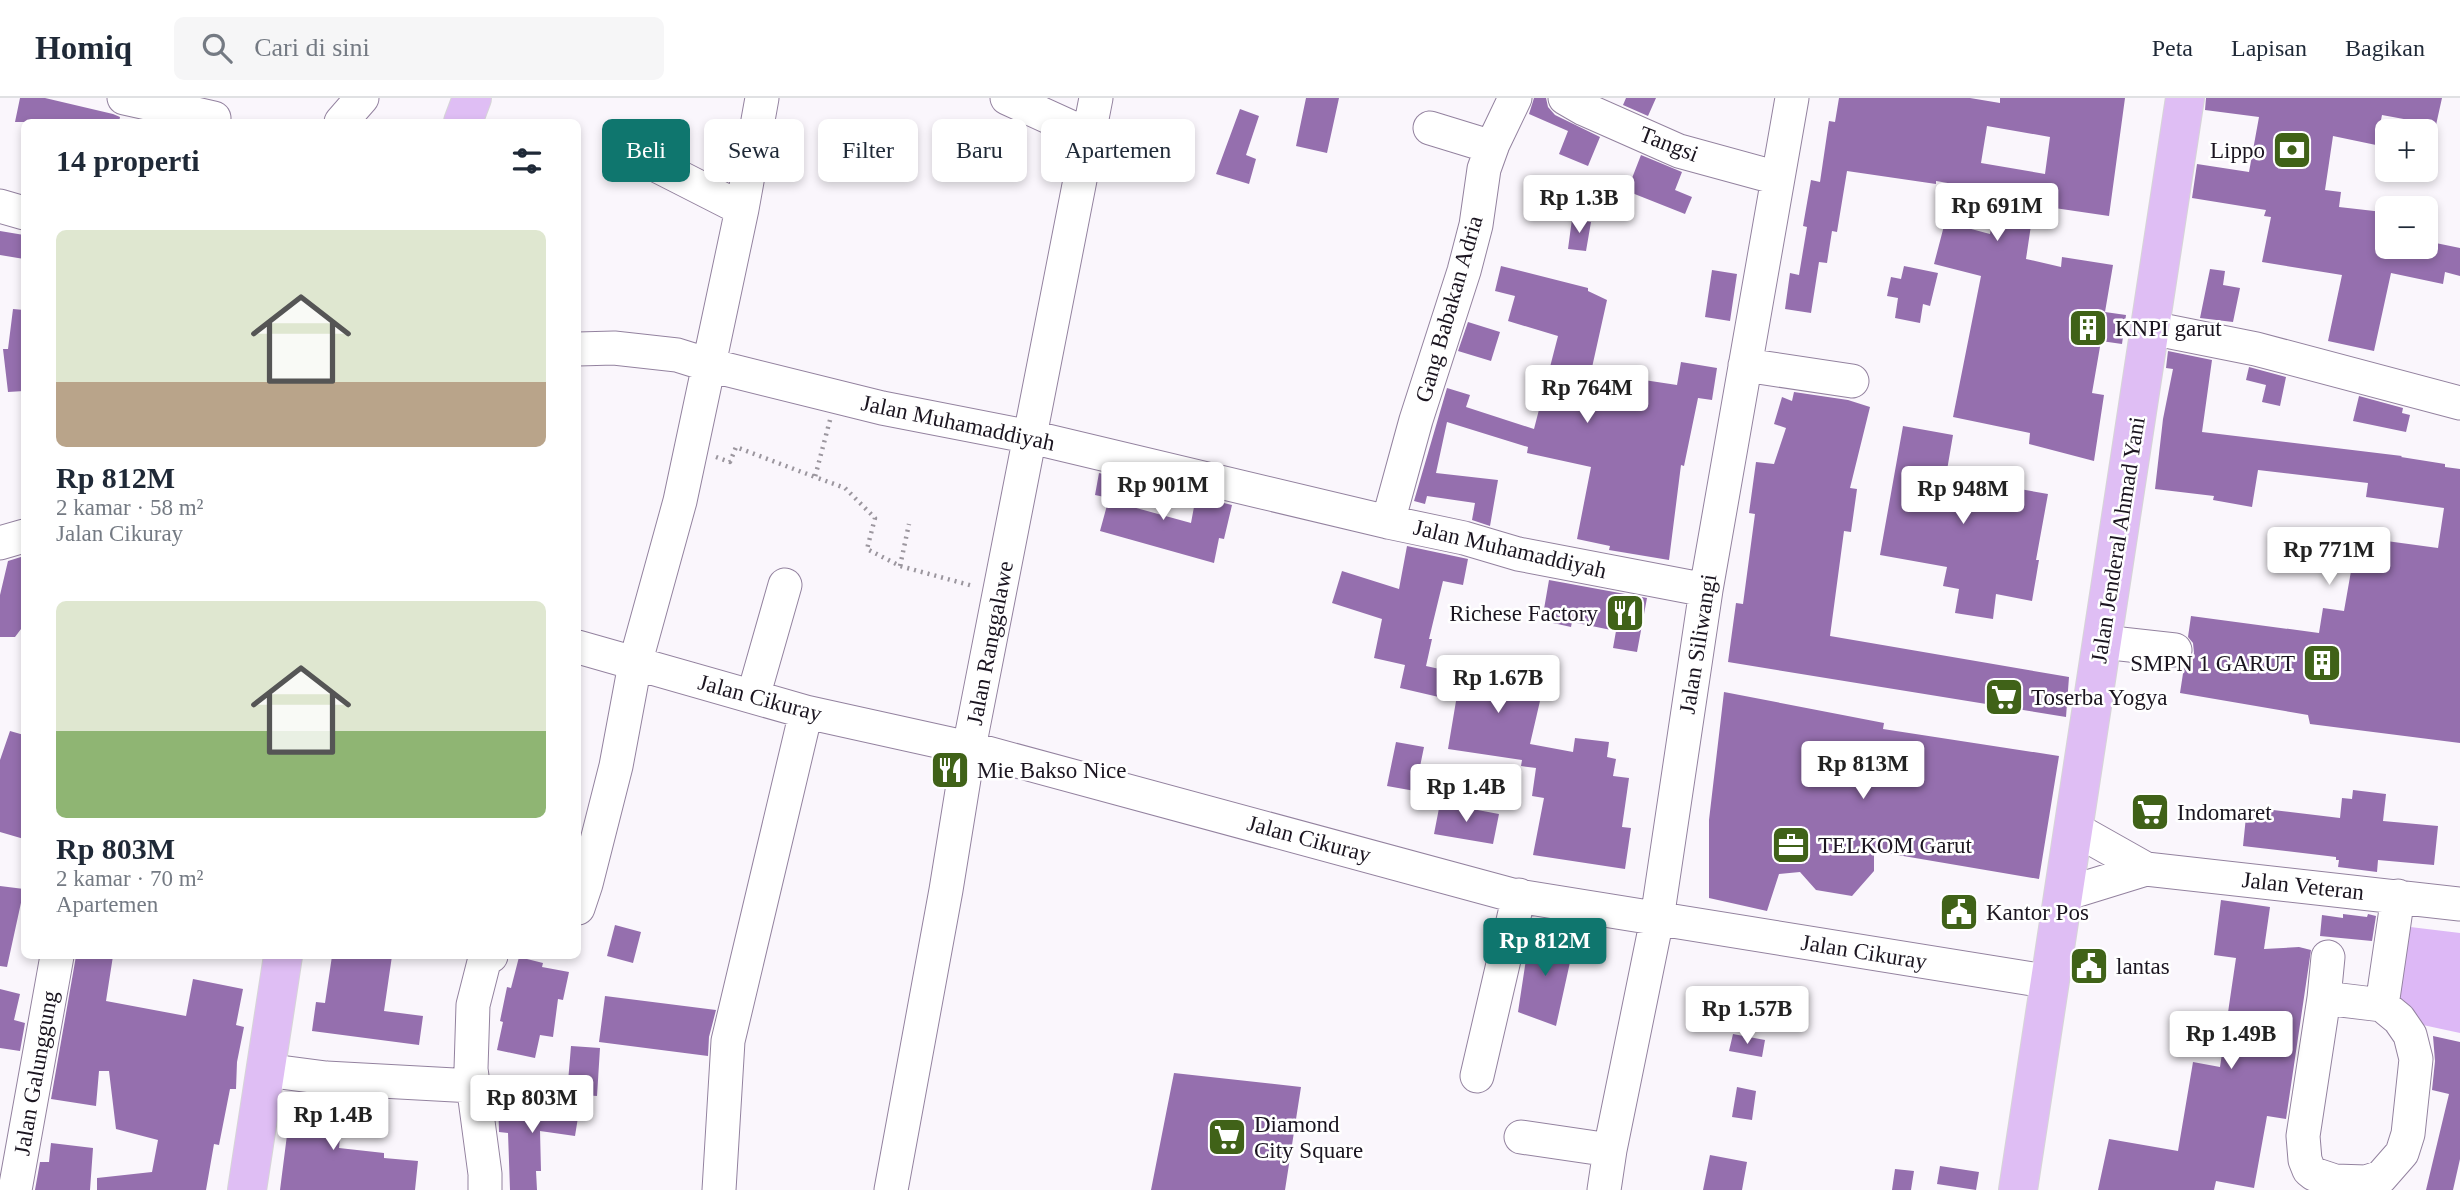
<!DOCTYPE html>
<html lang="id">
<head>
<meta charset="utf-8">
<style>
  :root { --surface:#fff; --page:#f6f6f7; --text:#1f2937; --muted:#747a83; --line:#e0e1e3; --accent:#0f766e }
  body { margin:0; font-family:"Times New Roman",serif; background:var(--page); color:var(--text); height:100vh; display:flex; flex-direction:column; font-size:26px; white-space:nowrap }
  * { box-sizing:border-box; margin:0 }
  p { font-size:23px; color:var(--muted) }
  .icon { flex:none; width:38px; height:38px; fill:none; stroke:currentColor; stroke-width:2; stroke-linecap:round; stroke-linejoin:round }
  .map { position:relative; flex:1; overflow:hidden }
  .drawer { position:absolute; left:21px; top:21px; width:560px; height:840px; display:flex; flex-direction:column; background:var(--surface); border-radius:10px; box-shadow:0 4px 10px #0003 }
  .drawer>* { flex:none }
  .hud { position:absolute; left:602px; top:21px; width:665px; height:63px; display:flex; gap:14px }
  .fabs { position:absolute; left:2375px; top:21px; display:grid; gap:14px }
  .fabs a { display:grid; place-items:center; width:63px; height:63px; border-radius:10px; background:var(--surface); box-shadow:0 4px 10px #0003; font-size:35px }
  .price { position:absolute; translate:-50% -60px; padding:0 16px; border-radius:7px; background:#fff; color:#222; font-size:23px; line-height:46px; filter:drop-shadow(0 2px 4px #0008) }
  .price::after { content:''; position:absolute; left:50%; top:42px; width:21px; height:16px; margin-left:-10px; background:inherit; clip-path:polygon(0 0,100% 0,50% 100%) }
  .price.active { background:var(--accent); color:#fff }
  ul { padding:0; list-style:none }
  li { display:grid; align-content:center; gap:14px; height:371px; padding:0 35px }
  li span { display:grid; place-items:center; height:217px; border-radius:10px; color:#555 }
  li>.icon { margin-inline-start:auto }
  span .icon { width:126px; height:126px; fill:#fffc; stroke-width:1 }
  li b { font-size:30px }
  h2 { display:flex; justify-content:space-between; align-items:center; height:84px; padding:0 35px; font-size:30px }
  .pill { padding:0 24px; border-radius:10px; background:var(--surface); box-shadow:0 4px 10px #0003; font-size:24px; line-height:63px }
  .pill.active { background:var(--accent); color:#fff }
  header { display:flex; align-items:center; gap:42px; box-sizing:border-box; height:98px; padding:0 35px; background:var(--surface); border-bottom:2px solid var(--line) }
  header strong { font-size:33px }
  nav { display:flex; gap:38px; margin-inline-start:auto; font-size:24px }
  .search { width:490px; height:63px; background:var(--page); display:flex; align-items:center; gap:18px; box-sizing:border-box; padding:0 24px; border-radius:10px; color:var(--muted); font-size:26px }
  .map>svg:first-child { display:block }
</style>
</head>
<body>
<header>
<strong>Homiq</strong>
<div class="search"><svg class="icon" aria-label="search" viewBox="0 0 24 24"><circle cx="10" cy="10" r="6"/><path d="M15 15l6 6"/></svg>Cari di sini</div>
<nav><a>Peta</a><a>Lapisan</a><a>Bagikan</a></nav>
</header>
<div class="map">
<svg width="2460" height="1092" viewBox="0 0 2460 1092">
  <rect width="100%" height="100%" fill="#faf6fc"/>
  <path fill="#ddb8f6" d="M 2402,828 L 2460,835 L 2460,935 L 2409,924 L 2395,898 Z"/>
  <path fill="#956fae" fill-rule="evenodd" d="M 20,0 L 45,0 L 113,16 L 120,19 L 119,24 L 15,24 Z
    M 1306,0 L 1339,0 L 1327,55 L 1296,48 Z
    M 1534,0 L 1546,0 L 1548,9 L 1555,17 L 1600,39 L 1588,68 L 1559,56 L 1568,33 L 1529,16 Z
    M 1626,0 L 1656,0 L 1648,18 L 1623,7 Z
    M 1839,0 L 1970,0 L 2000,5 L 2000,0 L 2125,0 L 2109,118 L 2034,107 L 2026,161 L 2061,169 L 2062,159 L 2113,167 L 2105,214 L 2126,217 L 2122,246 L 2101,243 L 2092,295 L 2104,297 L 2094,363 L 2029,346 L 2030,335 L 1953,319 L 1981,178 L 1934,166 L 1945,124 L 1990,136 L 1997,99 L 1993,98 L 1994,93 L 1936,83 L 1936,86 L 1847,73 L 1837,134 L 1832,133 L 1827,165 L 1819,164 L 1811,215 L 1785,211 L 1790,175 L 1799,177 L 1807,129 L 1803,128 L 1811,82 L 1820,84 L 1829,23 L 1835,24 ZM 1987,28 L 2050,39 L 2045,76 L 1981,65 Z
    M 2206,0 L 2442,0 L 2436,27 L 2382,17 L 2376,47 L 2333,38 L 2325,92 L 2341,94 L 2339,109 L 2383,114 L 2379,149 L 2426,149 L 2426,143 L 2460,150 L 2460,178 L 2445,174 L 2443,186 L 2391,175 L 2374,253 L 2328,243 L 2342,177 L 2262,164 L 2271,119 L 2264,118 L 2266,112 L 2192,100 L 2197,66 L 2249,74 L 2259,19 L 2205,12 Z
    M 1240,11 L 1259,18 L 1246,57 L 1256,61 L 1249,86 L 1216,76 Z
    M 1641,57 L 1682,74 L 1675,92 L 1692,99 L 1685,116 L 1627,93 Z
    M 1572,121 L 1591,124 L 1586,153 L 1568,151 Z
    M 0,133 L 24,137 L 24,161 L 0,157 Z
    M 1501,168 L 1588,190 L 1588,193 L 1607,202 L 1591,274 L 1677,287 L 1681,264 L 1717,270 L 1712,302 L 1698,300 L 1684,368 L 1681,367 L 1669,462 L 1609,452 L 1610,448 L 1577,441 L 1591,369 L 1527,355 L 1528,349 L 1447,324 L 1436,375 L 1498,382 L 1490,428 L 1472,422 L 1475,405 L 1427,398 L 1425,406 L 1414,403 L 1447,290 L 1470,297 L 1466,309 L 1534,331 L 1558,238 L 1508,223 L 1515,198 L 1495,193 Z
    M 1904,168 L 1938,175 L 1930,208 L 1923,206 L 1920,225 L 1895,220 L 1898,200 L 1887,198 L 1891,179 L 1901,181 Z
    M 2210,171 L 2225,173 L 2223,187 L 2240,190 L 2233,224 L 2200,220 Z
    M 1712,172 L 1737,176 L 1730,223 L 1705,219 Z
    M 13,211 L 24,212 L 24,293 L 8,294 L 3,251 L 8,251 Z
    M 1468,224 L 1500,234 L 1491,263 L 1458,253 Z
    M 2168,253 L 2212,262 L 2202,334 L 2402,358 L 2401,359 L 2445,366 L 2445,369 L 2460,371 L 2460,645 L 2310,626 L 2308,617 L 2180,595 L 2184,569 L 2191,563 L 2194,555 L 2193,545 L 2188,539 L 2191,518 L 2319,535 L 2323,510 L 2344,513 L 2357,439 L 2438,450 L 2444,410 L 2366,399 L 2368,385 L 2258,372 L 2252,409 L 2213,402 L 2214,398 L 2155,391 L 2163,321 L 2173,271 L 2166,270 Z
    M 2249,269 L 2286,279 L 2280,308 L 2262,304 L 2266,287 L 2246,282 Z
    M 1794,294 L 1848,302 L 1870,309 L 1850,390 L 1857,391 L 1851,434 L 1844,433 L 1830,538 L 2069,579 L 2066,619 L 1728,564 L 1736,505 L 1743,506 L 1755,416 L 1749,415 L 1756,364 L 1774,366 L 1786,330 L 1774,326 L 1782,299 L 1792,303 Z
    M 2359,298 L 2403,310 L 2402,315 L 2410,317 L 2406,334 L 2353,323 Z
    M 1903,328 L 1953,337 L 1946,378 L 2048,396 L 2036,462 L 2039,462 L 2032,503 L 1996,496 L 1993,521 L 1955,515 L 1959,491 L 1943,488 L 1947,469 L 1880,457 Z
    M 1099,375 L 1135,384 L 1129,408 L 1191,425 L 1196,398 L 1232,407 L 1224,441 L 1219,440 L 1214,465 L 1100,433 L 1109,400 L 1095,397 Z
    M 1407,448 L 1468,461 L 1463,487 L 1443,483 L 1429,541 L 1432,541 L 1426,568 L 1471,578 L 1472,573 L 1543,590 L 1530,646 L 1573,654 L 1575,640 L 1609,644 L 1607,659 L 1616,661 L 1613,678 L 1629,680 L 1622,729 L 1631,730 L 1625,771 L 1533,757 L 1544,700 L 1532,698 L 1536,670 L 1521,668 L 1522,662 L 1448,651 L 1456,603 L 1400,590 L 1405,567 L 1374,560 L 1382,521 L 1332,505 L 1342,473 L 1399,491 Z
    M 24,458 L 24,527 L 15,539 L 0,539 L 0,497 L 8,463 Z
    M 1549,482 L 1647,500 L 1637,554 L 1613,550 L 1616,533 L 1572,524 L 1571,529 L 1553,525 L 1555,513 L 1544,511 Z
    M 1724,594 L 1884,625 L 1883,631 L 2059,658 L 2039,781 L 1874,753 L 1874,773 L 1852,798 L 1816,792 L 1800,774 L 1779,776 L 1767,813 L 1709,800 L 1709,722 Z
    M 10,633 L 24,637 L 24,741 L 0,734 L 0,662 Z
    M 1396,644 L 1424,649 L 1415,693 L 1387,688 Z
    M 2353,692 L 2386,696 L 2383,723 L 2438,728 L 2434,767 L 2378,762 L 2377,774 L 2338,769 L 2339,762 L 2336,762 L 2336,759 L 2243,748 L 2247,709 L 2340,720 L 2342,700 L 2352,701 Z
    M 1440,705 L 1499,716 L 1493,746 L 1434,736 Z
    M 0,788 L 24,791 L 7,869 L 0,868 Z
    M 2221,802 L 2270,809 L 2264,851 L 2299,849 L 2311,852 L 2286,1021 L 2267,1018 L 2254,1090 L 2216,1083 L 2214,1092 L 2098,1092 L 2109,1041 L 2178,1053 L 2193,964 L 2220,969 L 2236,860 L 2214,857 Z
    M 2343,816 L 2367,819 L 2368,816 L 2376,818 L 2372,843 L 2320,838 L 2322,817 L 2343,820 Z
    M 615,827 L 641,834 L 633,865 L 607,858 Z
    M 1530,835 L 1574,846 L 1556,928 L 1518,914 Z
    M 2084,855 L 2099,862 L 2096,883 L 2076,874 Z
    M 76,858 L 113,858 L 106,903 L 186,918 L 193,881 L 243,891 L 236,927 L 244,929 L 237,964 L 236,991 L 230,991 L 219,1047 L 214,1046 L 206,1092 L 97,1092 L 97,1080 L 152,1074 L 158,1042 L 116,1031 L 109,973 L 99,973 L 96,1008 L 51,1001 Z
    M 332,858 L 392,858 L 384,913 L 423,918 L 419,947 L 312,933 L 316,904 L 325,905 Z
    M 519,859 L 543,865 L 542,869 L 569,874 L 563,902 L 558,901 L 553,939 L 540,937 L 535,960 L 497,952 L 503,924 L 500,923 L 507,889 L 511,890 Z
    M 0,891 L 20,896 L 14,922 L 25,925 L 20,953 L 0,950 Z
    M 605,898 L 716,912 L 709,939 L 708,958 L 599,944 Z
    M 1733,936 L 1765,942 L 1762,959 L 1729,953 Z
    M 2433,938 L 2460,944 L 2460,1061 L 2453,1092 L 2426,1092 L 2449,996 L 2432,992 L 2435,963 Z
    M 571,948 L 600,950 L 597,998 L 567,996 Z
    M 1174,975 L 1301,989 L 1285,1092 L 1151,1092 Z
    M 1737,989 L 1756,993 L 1752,1022 L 1732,1019 Z
    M 284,994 L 344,1000 L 339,1050 L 384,1055 L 384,1060 L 418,1063 L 415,1092 L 280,1092 L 287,1037 L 279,1036 Z
    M 498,1002 L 580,1007 L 575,1038 L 540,1033 L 541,1073 L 536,1073 L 537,1092 L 510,1092 L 508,1035 L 499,1034 Z
    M 51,1045 L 93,1050 L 90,1092 L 35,1092 L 40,1064 L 49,1064 Z
    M 1710,1057 L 1747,1064 L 1742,1092 L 1703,1092 Z
    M 1940,1068 L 1979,1074 L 1976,1092 L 1937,1086 Z
    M 1895,1071 L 1914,1073 L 1911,1092 L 1892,1092 Z"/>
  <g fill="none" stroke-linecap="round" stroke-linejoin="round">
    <g stroke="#93829f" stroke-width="35">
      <path id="minor" d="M 124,0 L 214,20
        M 1007,0 L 1088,37
        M 1565,0 L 1584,11 L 1679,53 L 1778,80
        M 341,24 L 362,0
        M 1430,30 L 1492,49
        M 638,58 L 742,111
        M 0,108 L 24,115
        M 2151,230 L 2256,251 L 2460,305
        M 578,251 L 614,250 L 677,257 L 709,267 L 882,310 L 1031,339 L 1388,424 L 1464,440 L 1518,456 L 1706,492
        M 1745,267 L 1852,283
        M 1388,424 L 1416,322 L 1464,173 L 1476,127 L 1484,71 L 1493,46 L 1515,0
        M 0,445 L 24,438
        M 2103,544 L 2175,552
        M 578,549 L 806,614 L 969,650 L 1512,797 L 2051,884
        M 753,599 L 785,487
        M 2075,731 L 2146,771 L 2460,806
        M 2065,796 L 2146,771
        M 578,810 L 586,786 L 616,668 L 635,566 L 680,403 L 742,111 L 762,0
        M 2328,859 L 2324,900 L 2303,1038 L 2305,1062 L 2309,1072 L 2314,1076 L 2335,1083 L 2366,1084 L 2381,1079 L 2402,1055 L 2408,1036 L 2416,961 L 2410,937 L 2399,921 L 2382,907 L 2398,798
        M 2324,900 L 2382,907
        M 265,972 L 326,980 L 473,988
        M 1477,978 L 1519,797
        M 1521,1039 L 1610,1052
        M 15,1092 L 57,858
        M 485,1092 L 485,1076 L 471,971 L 473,907 L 485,860 L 491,858
        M 719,1092 L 728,943 L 806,614
        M 891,1092 L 946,792 L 969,650 L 1096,0
        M 1604,1092 L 1610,1052 L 1657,821 L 1706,492 L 1792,0"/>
    </g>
    <g stroke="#d6d5d7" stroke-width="40">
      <path id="major" d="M 463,24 L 472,0
        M 247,1092 L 283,858
        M 2018,1092 L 2185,0"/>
    </g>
    <path stroke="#9b969e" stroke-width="4.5" stroke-dasharray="2 5" stroke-linecap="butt" d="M 830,322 L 815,379 L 845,390 L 875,420 L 867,451 L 900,468 L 973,488
      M 716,359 L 730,364 L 736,349 L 815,379
      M 900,468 L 909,426"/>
    <use href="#minor" stroke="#fff" stroke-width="33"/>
    <use href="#major" stroke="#dfbef4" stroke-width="38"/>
  </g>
  <defs>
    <g id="bank-square" transform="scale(2.0125)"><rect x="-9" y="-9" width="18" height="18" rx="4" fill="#406218" stroke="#fff"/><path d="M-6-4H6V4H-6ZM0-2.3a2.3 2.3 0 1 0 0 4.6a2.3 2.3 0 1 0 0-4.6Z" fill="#fff"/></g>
    <g id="building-square" transform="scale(2.0125)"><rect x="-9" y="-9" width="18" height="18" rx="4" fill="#406218" stroke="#fff"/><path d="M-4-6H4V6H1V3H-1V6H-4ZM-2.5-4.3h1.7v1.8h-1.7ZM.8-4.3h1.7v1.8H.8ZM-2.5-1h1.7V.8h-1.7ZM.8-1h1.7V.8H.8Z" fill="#fff"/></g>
    <g id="restaurant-square" transform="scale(2.0125)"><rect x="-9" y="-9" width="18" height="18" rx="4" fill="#406218" stroke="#fff"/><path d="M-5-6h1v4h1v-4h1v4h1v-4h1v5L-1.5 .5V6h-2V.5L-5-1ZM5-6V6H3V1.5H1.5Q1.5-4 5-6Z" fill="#fff"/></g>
    <g id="supermarket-square" transform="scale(2.0125)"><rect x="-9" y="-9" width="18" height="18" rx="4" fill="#406218" stroke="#fff"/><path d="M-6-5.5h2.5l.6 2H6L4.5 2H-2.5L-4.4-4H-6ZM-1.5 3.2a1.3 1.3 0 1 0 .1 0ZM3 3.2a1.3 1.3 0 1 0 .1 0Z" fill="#fff"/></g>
    <g id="office-square" transform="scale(2.0125)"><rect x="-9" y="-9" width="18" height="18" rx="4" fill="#406218" stroke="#fff"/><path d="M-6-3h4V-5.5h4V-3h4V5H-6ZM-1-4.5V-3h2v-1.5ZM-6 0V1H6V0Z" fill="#fff"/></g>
    <g id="civic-square" transform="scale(2.0125)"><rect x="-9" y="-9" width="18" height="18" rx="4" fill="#406218" stroke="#fff"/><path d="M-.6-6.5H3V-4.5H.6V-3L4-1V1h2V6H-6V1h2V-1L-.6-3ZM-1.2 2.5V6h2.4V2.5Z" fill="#fff"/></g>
  </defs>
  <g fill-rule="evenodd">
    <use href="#bank-square" x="2292" y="52"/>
    <use href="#building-square" x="2088" y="230"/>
    <use href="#restaurant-square" x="1625" y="515"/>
    <use href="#building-square" x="2322" y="565"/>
    <use href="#supermarket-square" x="2004" y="599"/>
    <use href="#restaurant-square" x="950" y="672"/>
    <use href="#supermarket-square" x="2150" y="714"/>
    <use href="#office-square" x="1791" y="747"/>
    <use href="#civic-square" x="1959" y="814"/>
    <use href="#civic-square" x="2089" y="868"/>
    <use href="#supermarket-square" x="1227" y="1039"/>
  </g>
  <g text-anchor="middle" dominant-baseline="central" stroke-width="5" stroke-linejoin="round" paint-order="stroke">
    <g font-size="23" fill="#1b1520" stroke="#fff">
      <text transform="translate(1669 46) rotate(21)">Tangsi</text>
      <text transform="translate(1449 211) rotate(-74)">Gang Babakan Adria</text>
      <text transform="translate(958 325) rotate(12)">Jalan Muhamaddiyah</text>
      <text transform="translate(2118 442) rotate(-81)">Jalan Jenderal Ahmad Yani</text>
      <text transform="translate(1510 451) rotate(13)">Jalan Muhamaddiyah</text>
      <text transform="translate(990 545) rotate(-79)">Jalan Ranggalawe</text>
      <text transform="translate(1698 546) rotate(-81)">Jalan Siliwangi</text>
      <text transform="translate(760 600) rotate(15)">Jalan Cikuray</text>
      <text transform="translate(1309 741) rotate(15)">Jalan Cikuray</text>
      <text transform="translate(2303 788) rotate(6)">Jalan Veteran</text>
      <text transform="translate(1864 854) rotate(9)">Jalan Cikuray</text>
      <text transform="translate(36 975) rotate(-80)">Jalan Galunggung</text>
    </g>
    <g font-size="23" fill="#1b1520" stroke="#fff" text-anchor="start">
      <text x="2265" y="52" text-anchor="end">Lippo</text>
      <text x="2115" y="230">KNPI garut</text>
      <text x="1598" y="515" text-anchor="end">Richese Factory</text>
      <text x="2295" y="565" text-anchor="end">SMPN 1 GARUT</text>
      <text x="2031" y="599">Toserba Yogya</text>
      <text x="977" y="672">Mie Bakso Nice</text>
      <text x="2177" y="714">Indomaret</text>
      <text x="1818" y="747">TELKOM Garut</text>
      <text x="1986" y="814">Kantor Pos</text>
      <text x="2116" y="868">lantas</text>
      <text x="1254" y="1026">Diamond<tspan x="1254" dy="26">City Square</tspan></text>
    </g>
  </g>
</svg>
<div class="fabs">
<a>+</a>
<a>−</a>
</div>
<b class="price" style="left:1579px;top:137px">Rp 1.3B</b>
<b class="price" style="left:1997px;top:145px">Rp 691M</b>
<b class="price" style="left:1587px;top:327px">Rp 764M</b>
<b class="price" style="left:1163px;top:424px">Rp 901M</b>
<b class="price" style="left:1963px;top:428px">Rp 948M</b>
<b class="price" style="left:2329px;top:489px">Rp 771M</b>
<b class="price" style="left:1498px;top:617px">Rp 1.67B</b>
<b class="price" style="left:1863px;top:703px">Rp 813M</b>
<b class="price" style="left:1466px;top:726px">Rp 1.4B</b>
<b class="price active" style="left:1545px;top:880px">Rp 812M</b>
<b class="price" style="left:1747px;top:948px">Rp 1.57B</b>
<b class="price" style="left:2231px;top:973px">Rp 1.49B</b>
<b class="price" style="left:532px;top:1037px">Rp 803M</b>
<b class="price" style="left:333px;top:1054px">Rp 1.4B</b>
<div class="hud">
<a class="pill active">Beli</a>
<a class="pill">Sewa</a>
<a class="pill">Filter</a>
<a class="pill">Baru</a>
<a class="pill">Apartemen</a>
</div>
<section class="drawer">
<h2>14 properti<svg class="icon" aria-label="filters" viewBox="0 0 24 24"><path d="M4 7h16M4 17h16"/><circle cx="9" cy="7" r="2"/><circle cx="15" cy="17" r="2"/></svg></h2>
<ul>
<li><span style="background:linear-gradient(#dfe7d0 70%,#b9a48a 0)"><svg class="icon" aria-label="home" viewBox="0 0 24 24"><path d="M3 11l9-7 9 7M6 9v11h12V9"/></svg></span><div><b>Rp 812M</b><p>2 kamar · 58 m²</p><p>Jalan Cikuray</p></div></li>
<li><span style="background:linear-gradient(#dfe7d0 60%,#8fb573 0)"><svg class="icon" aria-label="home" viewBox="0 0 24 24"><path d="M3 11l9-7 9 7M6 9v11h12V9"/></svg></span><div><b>Rp 803M</b><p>2 kamar · 70 m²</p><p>Apartemen</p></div></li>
</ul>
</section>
</div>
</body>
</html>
